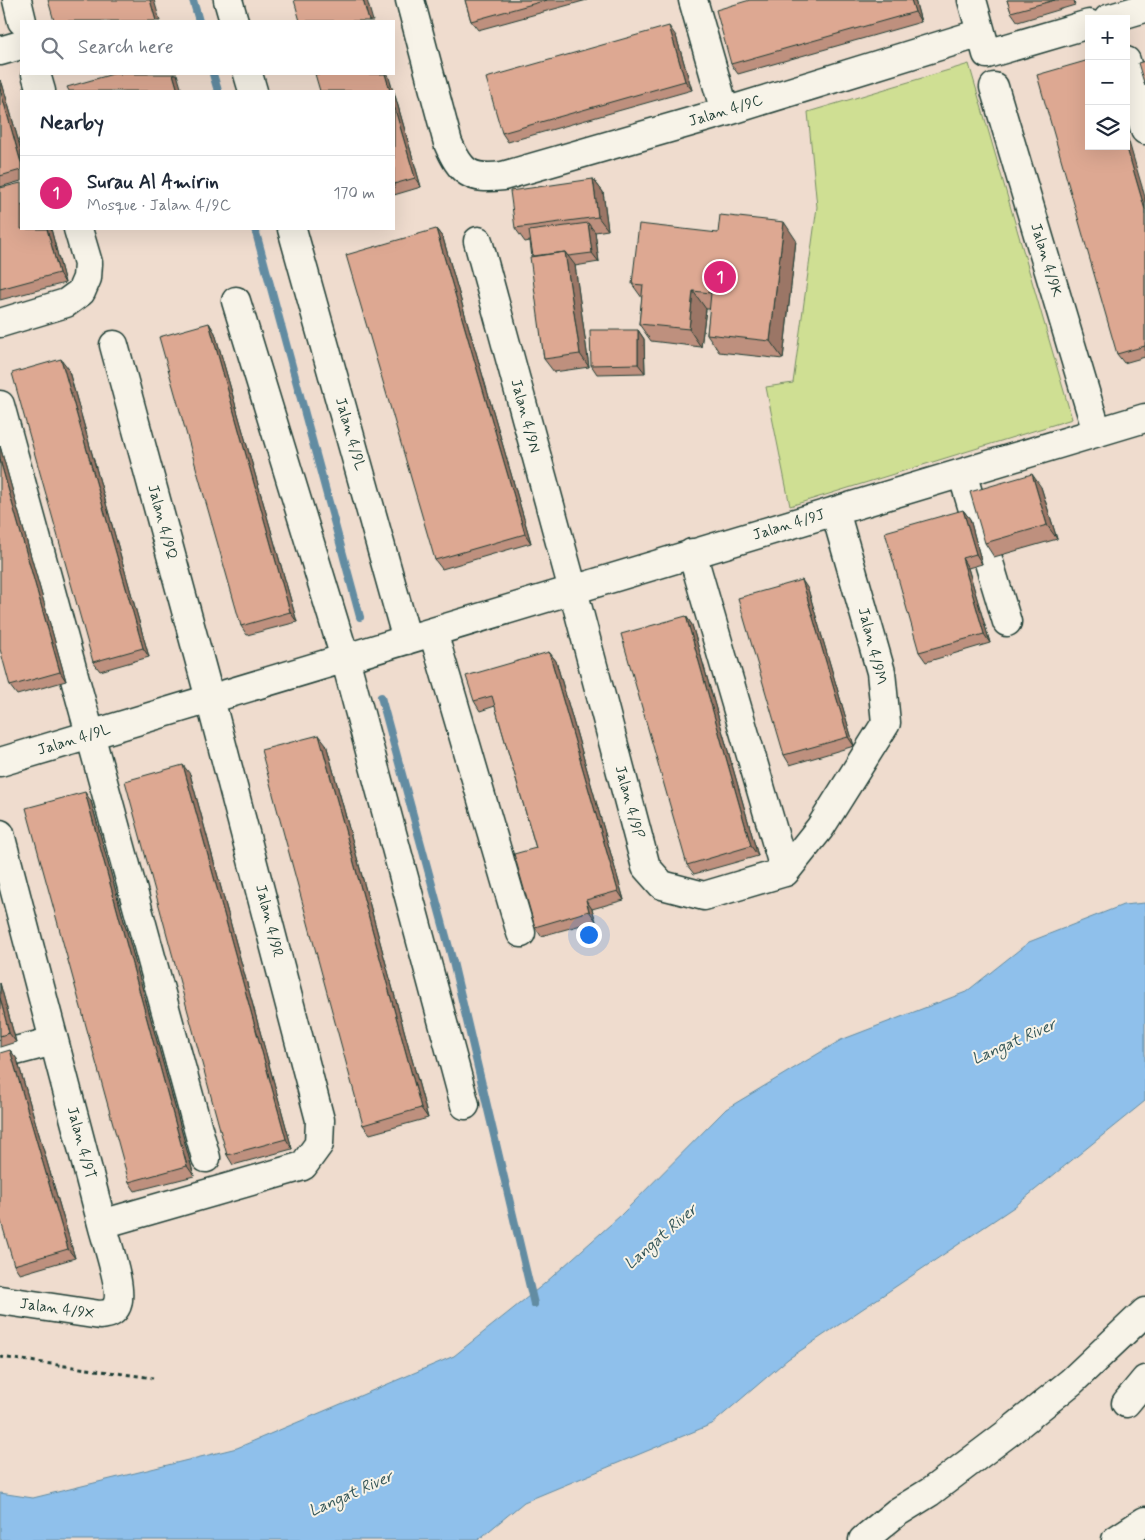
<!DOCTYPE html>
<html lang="en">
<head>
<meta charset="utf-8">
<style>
	:root { --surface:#fff; --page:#f2f2f3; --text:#1f2937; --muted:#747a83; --line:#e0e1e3; --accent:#db2777 }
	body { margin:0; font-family:Mynerve,sans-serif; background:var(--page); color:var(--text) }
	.controls { position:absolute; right:15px; top:15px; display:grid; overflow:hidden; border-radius:0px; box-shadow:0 5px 20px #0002 }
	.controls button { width:45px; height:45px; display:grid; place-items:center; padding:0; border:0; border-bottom:1px solid var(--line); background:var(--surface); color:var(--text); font:25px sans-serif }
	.you { position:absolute; left:588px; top:934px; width:18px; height:18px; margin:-12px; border:4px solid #fff; border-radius:50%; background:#1a73e8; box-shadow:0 0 0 8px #1a73e833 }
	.badge { display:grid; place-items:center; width:32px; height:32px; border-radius:50%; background:var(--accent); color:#fff; font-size:16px; font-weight:700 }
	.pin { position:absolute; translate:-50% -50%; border:2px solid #fff; box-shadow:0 1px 5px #0006 }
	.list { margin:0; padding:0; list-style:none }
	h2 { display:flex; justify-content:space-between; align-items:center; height:65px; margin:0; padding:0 20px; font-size:21px }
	h2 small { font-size:16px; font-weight:400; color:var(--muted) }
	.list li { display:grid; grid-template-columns:32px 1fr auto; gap:15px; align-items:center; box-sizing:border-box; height:75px; padding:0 20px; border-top:1px solid var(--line) }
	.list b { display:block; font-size:19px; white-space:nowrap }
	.list p { margin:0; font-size:16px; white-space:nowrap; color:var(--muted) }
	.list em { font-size:16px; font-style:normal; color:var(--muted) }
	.icon { flex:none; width:28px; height:28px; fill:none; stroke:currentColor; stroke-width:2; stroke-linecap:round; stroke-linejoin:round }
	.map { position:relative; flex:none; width:1145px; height:1540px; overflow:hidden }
	.search { position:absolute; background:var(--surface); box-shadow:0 5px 20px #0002; left:20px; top:20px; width:375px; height:55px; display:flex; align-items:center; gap:12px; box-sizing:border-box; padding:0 18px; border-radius:0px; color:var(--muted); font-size:19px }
	.panel { position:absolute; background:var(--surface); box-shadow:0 5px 20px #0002; left:20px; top:90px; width:375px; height:140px; border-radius:0px }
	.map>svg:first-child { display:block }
	.green { fill:#cfdf93; stroke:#778e64 }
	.water { fill:#8fc0eb; stroke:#628ca2 }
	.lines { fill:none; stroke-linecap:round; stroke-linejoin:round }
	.stream { stroke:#628ca2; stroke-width:8 }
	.minor-casing { stroke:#1f3d34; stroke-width:31 }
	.path { stroke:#1f3d34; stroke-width:3; stroke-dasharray:4 4; stroke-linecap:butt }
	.minor { stroke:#f7f3e8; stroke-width:28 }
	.wall { fill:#be907e; stroke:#1f3d34 }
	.shaded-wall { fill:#9b7666; stroke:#1f3d34 }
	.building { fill:#dda892; stroke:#1f3d34 }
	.labels { text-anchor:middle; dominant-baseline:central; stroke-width:4; stroke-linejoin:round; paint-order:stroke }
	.street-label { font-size:15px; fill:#1f3d34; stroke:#f7f3e8 }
	.water-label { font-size:16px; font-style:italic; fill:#355759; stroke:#f7f3e8 }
</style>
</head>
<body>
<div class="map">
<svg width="1145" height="1540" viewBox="0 0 1145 1540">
	<rect width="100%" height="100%" fill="#efdcce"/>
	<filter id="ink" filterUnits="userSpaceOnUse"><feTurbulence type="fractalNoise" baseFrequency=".02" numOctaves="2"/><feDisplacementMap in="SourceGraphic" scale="10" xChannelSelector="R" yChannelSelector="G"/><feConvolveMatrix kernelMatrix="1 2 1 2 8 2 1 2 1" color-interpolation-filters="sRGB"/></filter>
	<g filter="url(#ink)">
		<path class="green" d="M969,64L1072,419L790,506L766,387L793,383L817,207L808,112Z"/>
		<path class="water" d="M1145,903V1101L1014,1207L788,1359L712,1424L524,1502L478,1540H0V1493L33,1498L237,1448L454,1356L544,1284L620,1216L726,1109L841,1040L966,992L1029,942L1123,905Z"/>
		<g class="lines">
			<path class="stream" d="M193,0L199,21
				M213,74L218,91
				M255,229L360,617
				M381,697L453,962L534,1304"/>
			<defs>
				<path id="minor" d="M17,0L22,21
					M228,0L234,21
					M410,0L448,143C461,173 470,180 503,176L725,112L981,33
					M693,0L725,112
					M972,0L987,54L1089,24
					M1108,19L1145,8
					M0,51L21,45
					M1126,61L1145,130
					M36,74L41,91
					M248,74L253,91
					M994,87L1097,432
					M292,229L407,640
					M478,241L573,590L646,867L662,885L704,896L785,872
					M236,301L345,658L465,1105
					M0,323L66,303L81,292L87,278L88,263L78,229
					M0,405L206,1158
					M962,473L1007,622
					M692,553L785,872
					M433,632L521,933
					M0,762L1145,418
					M0,834L102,1224L303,1166L319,1144L320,1120L210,699L114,345
					M785,872L820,828L886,723L881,672L835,511
					M0,1055L54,1041
					M0,1300L100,1315C107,1314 112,1314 116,1307C125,1293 106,1241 102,1224
					M1126,1403L1145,1380
					M863,1540L896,1513L930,1492L1008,1433L1071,1382L1145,1312
					M1116,1540L1145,1521"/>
			</defs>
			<use href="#minor" class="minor-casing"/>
			<path class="path" d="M0,1357L153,1378"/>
			<use href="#minor" class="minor"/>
		</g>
		<path class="wall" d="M465,0H587L478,30L471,21Z
			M750,0H915L921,22L738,74L731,64Z
			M1007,0H1074L1075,5L1018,22L1011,12Z
			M676,36L692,90L508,142L502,133Z
			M0,80L2,83L21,150V181L0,187Z
			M394,92L421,187L394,195Z
			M593,179L603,192L608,230L595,232L599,262L575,266L589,367L554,372L544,359L530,241L525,242L515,228Z
			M0,188L51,229L65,283L0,300Z
			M1145,197V357L1124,363L1117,354Z
			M436,229L443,238L531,543L442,569L435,560Z
			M718,233L796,240L783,359L719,352L707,334L710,309H706L701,347L651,341L639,324L642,298L632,284Z
			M209,323L215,333L297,622L247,635L241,626Z
			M638,330L644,339L645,373L597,374L591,365Z
			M68,368L149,657L100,671L93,662Z
			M0,446L66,681L17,695L10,686Z
			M1041,487L1057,539L994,557L985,543Z
			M963,510L970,519L982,564L968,568L990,643L926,662L919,652Z
			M808,589L854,746L790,765L784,755Z
			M686,616L692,625L758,856L694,874L687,865Z
			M549,652L556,661L624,900L592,909L596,921L541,936L535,927L536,848L495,706L480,711L474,701Z
			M326,744L428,1118L370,1134L363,1125Z
			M190,774L292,1149L233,1165L227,1155Z
			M91,801L194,1176L135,1191L129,1182Z
			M0,983L16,1042L0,1047Z
			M10,1050L17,1059L75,1258L20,1274L14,1265Z"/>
		<path class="shaded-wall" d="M150,0H154L160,21H156Z
			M363,0H367L373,21H369Z
			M911,0H915L921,22L915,12Z
			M669,26L676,36L692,90L685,81Z
			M173,74H177L182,91H178Z
			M385,74H388L393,91H390Z
			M0,80L2,83L21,150V163L0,89Z
			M394,92L421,187L415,178L394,106Z
			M1126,132L1145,197V210L1126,145Z
			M593,179L603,192L608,230L598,217Z
			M784,222L796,240L783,359L770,341Z
			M588,223L595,232L599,262L592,253Z
			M47,229H51L65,283L59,273Z
			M436,229L443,238L531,543L525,534Z
			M565,252L575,265L589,367L580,354Z
			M693,291L706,309L701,347L689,329Z
			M209,323L215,333L297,622L290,612Z
			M638,330L644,339L645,373L638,364Z
			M61,359L68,368L149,657L143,648Z
			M0,446L66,681L60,672L0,460Z
			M1032,474L1041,487L1057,539L1047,525Z
			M963,510L970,519L982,564L976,554Z
			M962,558L968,568L990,643L984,634Z
			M802,580L808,589L854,746L848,737Z
			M686,616L692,625L758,856L751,846Z
			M549,652L556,661L624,900L618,891Z
			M319,735L326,744L428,1118L421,1108Z
			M183,765L190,774L292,1149L286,1139Z
			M85,792L91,801L194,1176L187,1166Z
			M586,900L592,909L596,921L589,911Z
			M0,983L16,1042L9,1033L0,998Z
			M10,1050L17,1059L75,1258L68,1249Z"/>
		<path class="building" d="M48,0H150L156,21H54Z
			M294,0H363L369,21H300Z
			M465,0H547L471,21Z
			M750,0H911L915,12L731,64L716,10Z
			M1007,0H1055L1011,12Z
			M669,26L685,81L502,133L486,78Z
			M1089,60V146H1126V145L1145,210V346L1117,354L1037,75Z
			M1145,61V86L1138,63Z
			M113,74H173L178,91H69L67,87Z
			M315,74H385L390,91H320Z
			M0,89L21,163V170L0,176Z
			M394,106L415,178L394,184Z
			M593,179L598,217L515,228L510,191Z
			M21,183V229H47L59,273L0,289V188Z
			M720,215L784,222L770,341L707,334L711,293L693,291L689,329L639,324L643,285L632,284L639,224L718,233Z
			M588,223L592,253L568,256L565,252L533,256L529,231Z
			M436,229L525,534L435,560L346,255Z
			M565,252L580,354L544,359L530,257Z
			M209,323L290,612L241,626L159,337Z
			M590,330H638V364L591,365Z
			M61,359L143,648L93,662L12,373Z
			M0,460L60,672L10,686L0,649Z
			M1032,474L1047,525L985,543L970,492Z
			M963,510L976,554L962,558L984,634L919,652L885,532Z
			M802,580L848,737L784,755L738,598Z
			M686,616L751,846L687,865L621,634Z
			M549,652L618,891L586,900L589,911L535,927L514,854L536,848L492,696L474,701L466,676Z
			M319,735L421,1108L363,1125L261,750Z
			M183,765L286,1139L227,1155L125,781Z
			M85,792L187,1166L129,1182L26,808Z
			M0,998L9,1033L0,1036Z
			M10,1050L68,1249L14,1265L0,1218V1053Z"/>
	</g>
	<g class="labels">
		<g class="street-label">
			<text transform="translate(726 111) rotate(-17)">Jalan 4/9C</text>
			<text transform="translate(1046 260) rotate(73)">Jalan 4/9K</text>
			<text transform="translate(525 416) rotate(75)">Jalan 4/9N</text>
			<text transform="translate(350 434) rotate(74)">Jalan 4/9L</text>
			<text transform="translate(162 522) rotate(75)">Jalan 4/9Q</text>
			<text transform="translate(789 525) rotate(-17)">Jalan 4/9J</text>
			<text transform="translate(872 646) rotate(76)">Jalan 4/9M</text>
			<text transform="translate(74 740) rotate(-17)">Jalan 4/9L</text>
			<text transform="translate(629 802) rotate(75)">Jalan 4/9P</text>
			<text transform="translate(269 921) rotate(76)">Jalan 4/9R</text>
			<text transform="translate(81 1143) rotate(75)">Jalan 4/9T</text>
			<text transform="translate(57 1309) rotate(8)">Jalan 4/9X</text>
		</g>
		<g class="water-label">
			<text transform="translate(1014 1042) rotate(-24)">Langat River</text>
			<text transform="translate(661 1237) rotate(-41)">Langat River</text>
			<text transform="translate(351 1494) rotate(-24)">Langat River</text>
		</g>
	</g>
</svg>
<div class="controls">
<button>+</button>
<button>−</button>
<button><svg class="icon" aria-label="layers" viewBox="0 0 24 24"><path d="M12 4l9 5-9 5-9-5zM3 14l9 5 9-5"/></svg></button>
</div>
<div class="you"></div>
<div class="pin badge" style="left:720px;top:277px">1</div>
<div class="search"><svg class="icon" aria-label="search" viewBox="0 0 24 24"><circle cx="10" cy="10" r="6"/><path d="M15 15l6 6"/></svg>Search here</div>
<section class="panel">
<h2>Nearby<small></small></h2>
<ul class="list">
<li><span class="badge">1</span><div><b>Surau Al Amirin</b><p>Mosque · Jalan 4/9C</p></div><em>170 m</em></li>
</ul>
</section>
</div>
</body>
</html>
